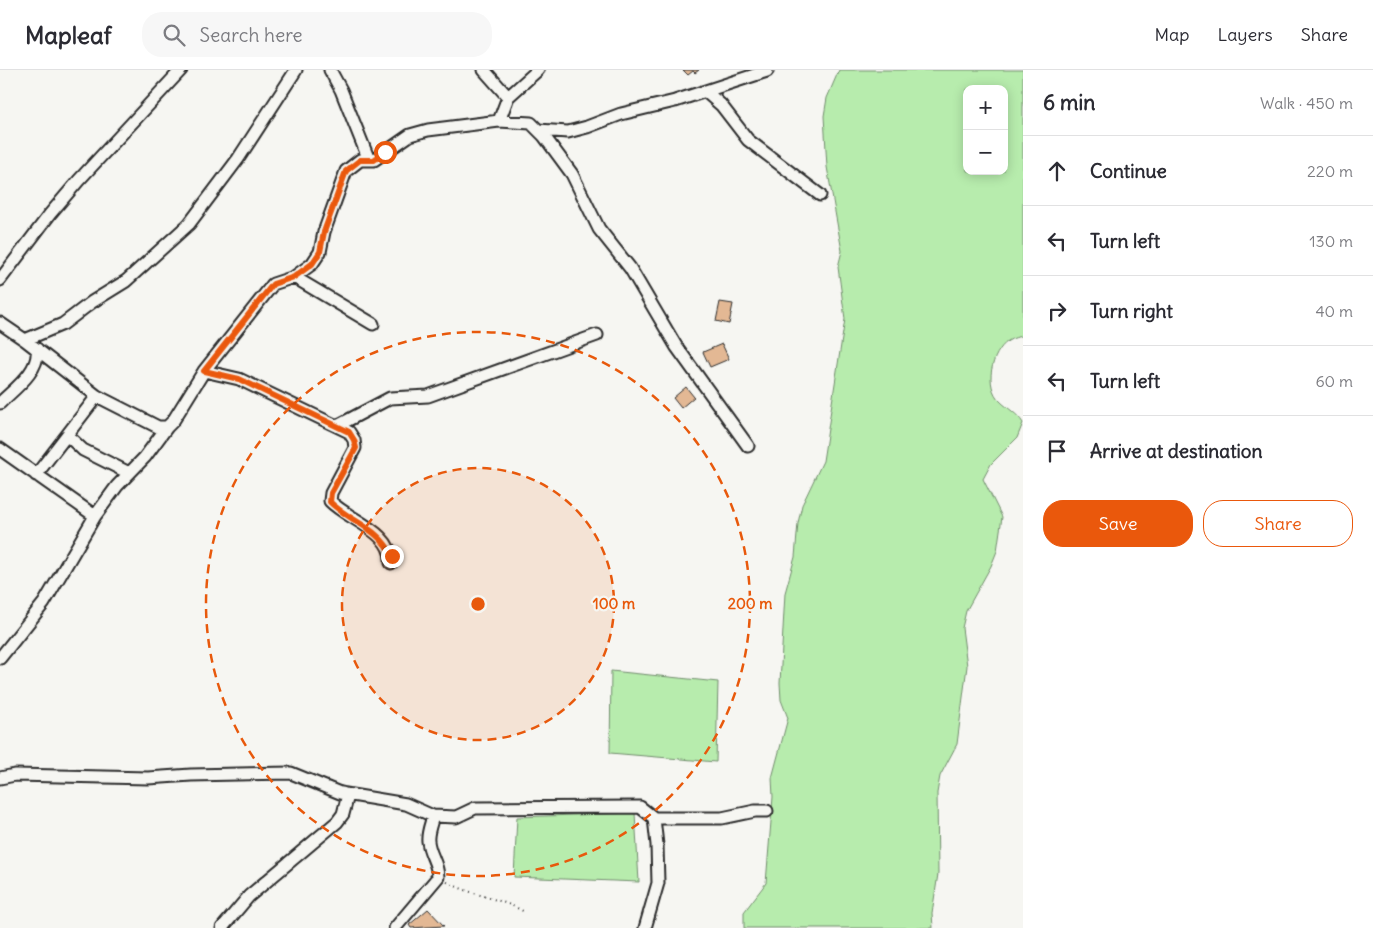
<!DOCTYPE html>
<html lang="en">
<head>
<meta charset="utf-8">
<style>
	:root { --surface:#fff; --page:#f7f7f7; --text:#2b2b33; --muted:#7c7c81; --line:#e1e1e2; --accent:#ea580c }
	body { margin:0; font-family:Delius,sans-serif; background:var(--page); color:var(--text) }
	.controls { position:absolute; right:15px; top:15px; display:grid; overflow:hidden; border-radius:10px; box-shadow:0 2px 12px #0003 }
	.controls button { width:45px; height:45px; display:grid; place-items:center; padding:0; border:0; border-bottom:1px solid var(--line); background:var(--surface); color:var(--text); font:25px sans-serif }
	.stop { position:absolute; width:15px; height:15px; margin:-11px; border:4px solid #ea580c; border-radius:50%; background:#fff }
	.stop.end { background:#ea580c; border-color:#fff; box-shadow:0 1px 5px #0008 }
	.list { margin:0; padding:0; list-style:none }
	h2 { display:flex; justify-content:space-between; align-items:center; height:65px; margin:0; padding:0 20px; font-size:21px }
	h2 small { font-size:16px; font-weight:400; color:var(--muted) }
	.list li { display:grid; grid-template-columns:32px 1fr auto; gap:15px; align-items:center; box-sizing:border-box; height:70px; padding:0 20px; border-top:1px solid var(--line) }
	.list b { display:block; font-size:19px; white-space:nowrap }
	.list em { font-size:16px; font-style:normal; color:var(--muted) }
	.actions { display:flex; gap:10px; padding:15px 20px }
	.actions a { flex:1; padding:11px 0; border:1px solid var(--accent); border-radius:20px; text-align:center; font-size:18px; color:var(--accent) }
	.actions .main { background:var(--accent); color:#fff }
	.icon { flex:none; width:28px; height:28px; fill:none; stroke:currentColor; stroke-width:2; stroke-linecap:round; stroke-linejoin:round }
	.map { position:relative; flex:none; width:1023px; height:858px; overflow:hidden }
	header { display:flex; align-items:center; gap:30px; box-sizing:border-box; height:70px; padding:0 25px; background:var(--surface); border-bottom:1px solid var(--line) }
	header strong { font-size:24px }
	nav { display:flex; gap:28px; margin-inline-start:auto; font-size:18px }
	.search { width:350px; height:45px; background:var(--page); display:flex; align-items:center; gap:12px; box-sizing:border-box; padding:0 18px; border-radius:20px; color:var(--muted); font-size:19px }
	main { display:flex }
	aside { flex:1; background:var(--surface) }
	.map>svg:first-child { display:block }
	.green { fill:#b7ecad; stroke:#718c6c; fill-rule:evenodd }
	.building { fill:#e3b894; stroke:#2b2b2b }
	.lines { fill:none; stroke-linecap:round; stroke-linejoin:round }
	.minor-casing { stroke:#2b2b2b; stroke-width:15 }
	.path { stroke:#2b2b2b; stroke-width:2; stroke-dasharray:1 4; stroke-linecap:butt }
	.minor { stroke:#f6f6f2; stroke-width:11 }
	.route { stroke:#ea580c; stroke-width:6 }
	.ring { fill:none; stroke:#e8590c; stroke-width:2.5; stroke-dasharray:9 6 }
	.centre { fill:#e8590c; stroke:#f6f6f2; stroke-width:2.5 }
	.ring-label { font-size:15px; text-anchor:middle; font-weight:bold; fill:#e8590c; stroke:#f6f6f2; stroke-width:4.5; stroke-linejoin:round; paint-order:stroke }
</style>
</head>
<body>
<header>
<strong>Mapleaf</strong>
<div class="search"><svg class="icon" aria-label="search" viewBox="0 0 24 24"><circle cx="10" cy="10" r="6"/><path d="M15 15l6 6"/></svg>Search here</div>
<nav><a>Map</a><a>Layers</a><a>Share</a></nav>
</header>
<main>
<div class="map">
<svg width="1023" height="858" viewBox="0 0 1023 858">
	<rect width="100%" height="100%" fill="#f6f6f2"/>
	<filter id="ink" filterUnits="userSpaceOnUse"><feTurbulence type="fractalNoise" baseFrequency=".02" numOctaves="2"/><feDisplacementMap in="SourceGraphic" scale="10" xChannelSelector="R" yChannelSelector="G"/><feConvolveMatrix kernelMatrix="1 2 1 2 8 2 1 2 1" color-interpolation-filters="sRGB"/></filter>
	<g filter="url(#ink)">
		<path class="green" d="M839,0H1023V265C1019,267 1012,268 1008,271C991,283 984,316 1000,331C1008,339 1017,343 1023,353L1017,368L991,394L983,409L1002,447L997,481L991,496L966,541L962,558L967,596L957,674L940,706L937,723L938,804L932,843L933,858H744V842L766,813L773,727L772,708L788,648L781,630L780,613L785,523L795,487L798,453L802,435L823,391L845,249L838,197L842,181L827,97L824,46L827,28ZM967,19H1004V101H967Z
			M611,601L718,612L716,692L610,683Z
			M635,743L639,812L514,807L517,747Z"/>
		<path class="building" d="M683,0H699L695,3L693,1L688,5Z
			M720,232L733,234L729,254L716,251Z
			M722,274L729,289L710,297L703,282Z
			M686,317L694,327L681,338L673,328Z
			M428,839L444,856L411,858L409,855Z"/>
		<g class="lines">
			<defs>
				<path id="minor" d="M330,0L341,20L369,90
					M484,0L508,27
					M705,21L721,35L748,70L820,125
					M499,51L508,27L538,0
					M538,60L568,62L587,57L621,44L675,31L767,1
					M294,207L312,194L320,182L324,162L346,101L360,90H374L410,65L428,60L499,51L531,53L544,66L572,104L599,159L630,198L676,276L748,376
					M0,210L50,144L79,110L181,0
					M0,253L25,270L97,326L158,357H167L173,351L204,301L273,214L294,207L373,254
					M25,270L63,254L92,232L126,211L189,154L238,89L296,0
					M204,301L239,309L349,362L354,370L355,378L331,423L330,431C348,450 394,462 391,493
					M0,333C14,319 40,301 37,279
					M337,356L390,328L428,326L597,265
					M68,366L83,380L129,403
					M0,379L95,446
					M36,405L97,326
					M0,588L44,533L95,446L117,416L145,387L167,357
					M0,708L15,705L148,708L191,705L291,703L340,723L406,734L433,746L456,747L475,738L640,737L654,748L657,775L658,813L645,858
					M654,748H722L755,741H767
					M222,858L249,826L337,752L343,744L348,725L342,723
					M395,858L438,807C438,793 429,784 428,771C427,763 431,754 433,746"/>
			</defs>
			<use href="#minor" class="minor-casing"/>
			<path class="path" d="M447,812C471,825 499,828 523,841"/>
			<use href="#minor" class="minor"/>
		</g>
	</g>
	<g class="lines" filter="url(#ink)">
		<path class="route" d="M385,82L374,90H360L346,101L324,162L320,182L312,194L294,207L273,214L204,301L239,309L349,362L354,370L356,378L331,423L330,432C350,452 380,458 392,486"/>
	</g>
	<circle cx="478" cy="534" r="136" fill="#e8590c" fill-opacity=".12"/>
	<g class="ring">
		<circle cx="478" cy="534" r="136"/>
		<circle cx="478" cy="534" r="272"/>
	</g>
	<circle cx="478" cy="534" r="8" class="centre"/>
	<g class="ring-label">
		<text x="614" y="539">100 m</text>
		<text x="750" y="539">200 m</text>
	</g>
</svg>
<div class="controls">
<button>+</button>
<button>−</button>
</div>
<div class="stop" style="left:385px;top:82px"></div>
<div class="stop end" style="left:392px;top:486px"></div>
</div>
<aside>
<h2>6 min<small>Walk · 450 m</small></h2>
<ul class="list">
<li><svg class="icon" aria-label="ahead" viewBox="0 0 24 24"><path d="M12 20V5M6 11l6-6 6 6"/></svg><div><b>Continue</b></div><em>220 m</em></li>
<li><svg class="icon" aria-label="left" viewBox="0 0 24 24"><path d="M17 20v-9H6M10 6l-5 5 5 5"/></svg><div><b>Turn left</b></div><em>130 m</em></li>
<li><svg class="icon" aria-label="right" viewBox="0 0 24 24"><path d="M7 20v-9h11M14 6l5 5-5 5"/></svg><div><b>Turn right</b></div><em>40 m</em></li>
<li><svg class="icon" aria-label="left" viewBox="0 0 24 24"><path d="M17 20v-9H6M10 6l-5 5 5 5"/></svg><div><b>Turn left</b></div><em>60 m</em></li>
<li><svg class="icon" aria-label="arrive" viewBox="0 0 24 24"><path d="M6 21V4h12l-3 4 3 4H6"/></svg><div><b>Arrive at destination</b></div></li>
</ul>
<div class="actions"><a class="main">Save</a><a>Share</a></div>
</aside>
</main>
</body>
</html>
